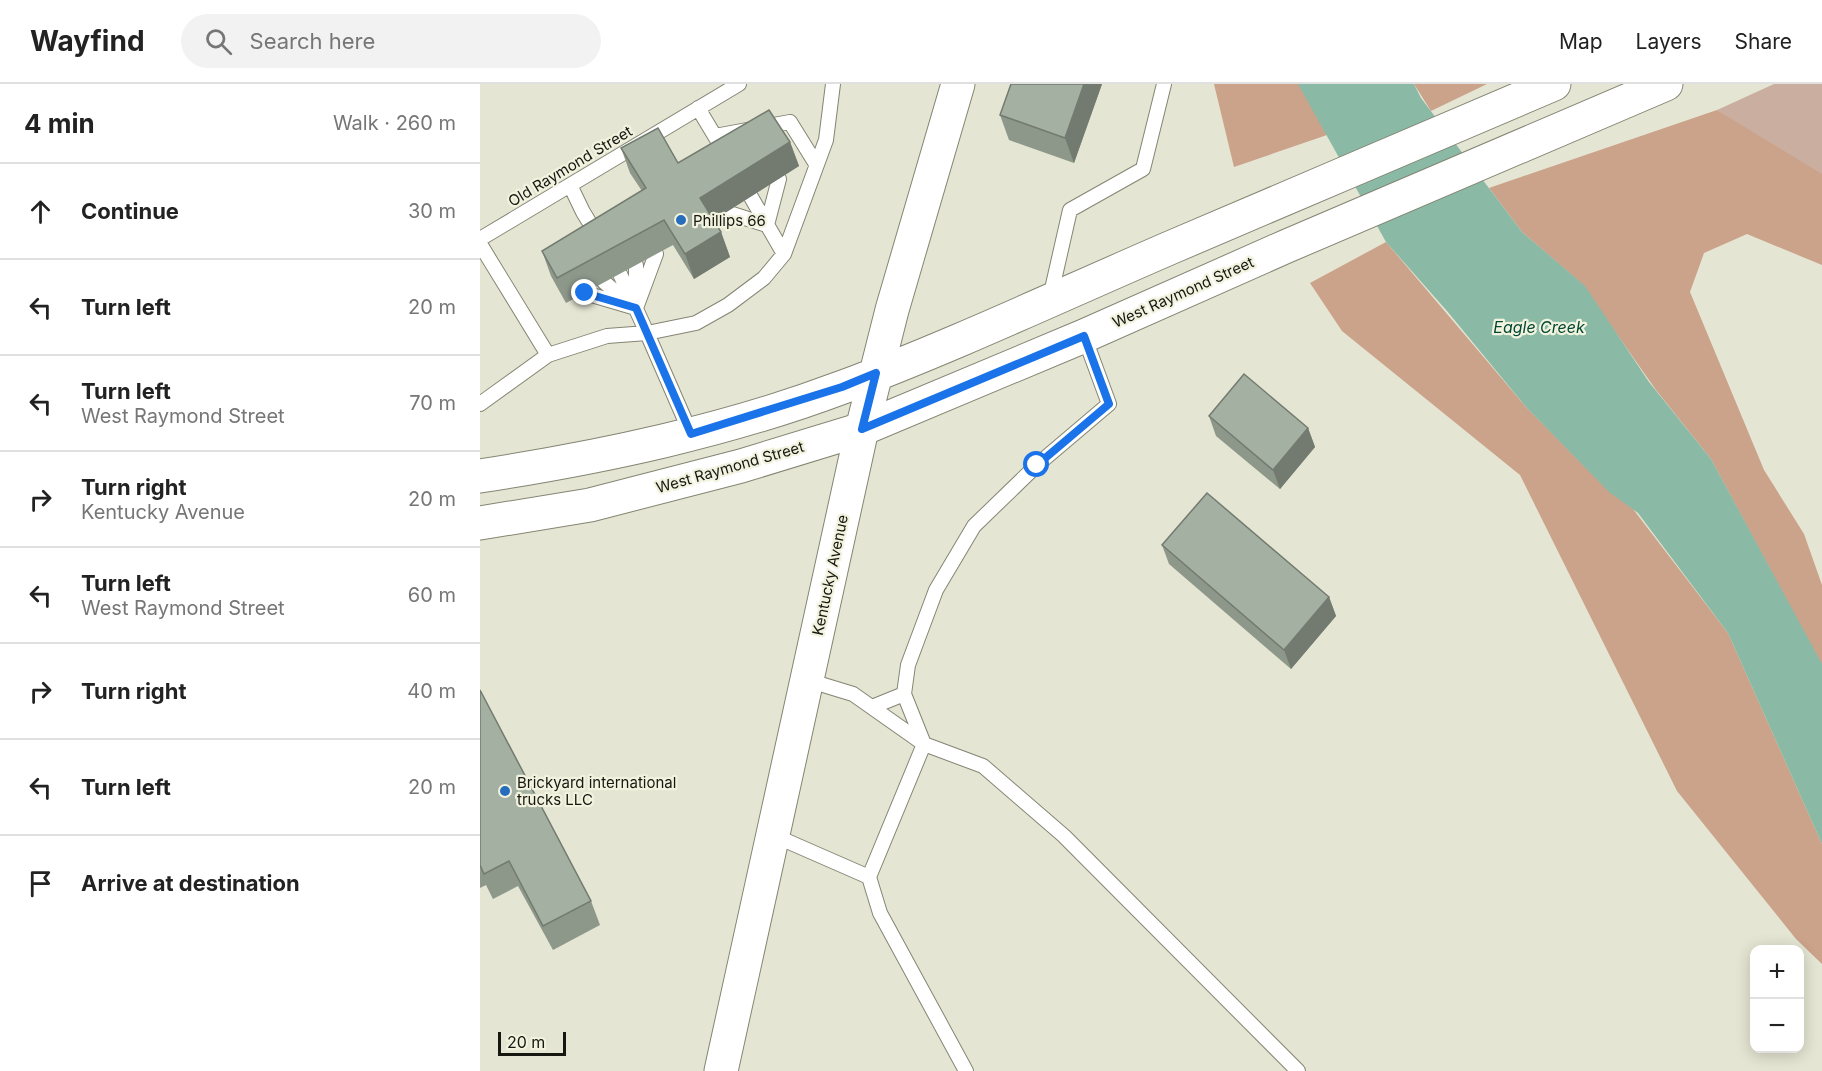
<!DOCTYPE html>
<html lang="en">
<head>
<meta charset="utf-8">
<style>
	:root { --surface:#fff; --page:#f2f2f2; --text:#222; --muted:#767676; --line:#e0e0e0 }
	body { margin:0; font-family:Inter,sans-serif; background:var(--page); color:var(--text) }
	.controls { position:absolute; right:18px; bottom:18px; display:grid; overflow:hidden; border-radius:12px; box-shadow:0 3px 15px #0003 }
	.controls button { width:54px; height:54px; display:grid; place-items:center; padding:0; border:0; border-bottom:2px solid var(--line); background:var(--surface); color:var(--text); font:30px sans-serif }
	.scale { position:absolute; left:18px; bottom:15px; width:68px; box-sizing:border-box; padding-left:6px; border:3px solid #171711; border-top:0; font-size:16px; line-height:21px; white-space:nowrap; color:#171711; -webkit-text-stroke:4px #f2f3df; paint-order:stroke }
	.stop { position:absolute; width:18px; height:18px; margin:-14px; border:4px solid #1a73e8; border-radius:50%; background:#fff }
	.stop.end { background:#1a73e8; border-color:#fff; box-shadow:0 2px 6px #0008 }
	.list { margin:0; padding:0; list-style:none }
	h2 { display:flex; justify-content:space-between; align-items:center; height:78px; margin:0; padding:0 24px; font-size:26px }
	h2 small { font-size:20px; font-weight:400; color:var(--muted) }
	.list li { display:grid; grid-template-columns:39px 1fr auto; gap:18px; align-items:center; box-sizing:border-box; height:96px; padding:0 24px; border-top:2px solid var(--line) }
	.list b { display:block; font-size:22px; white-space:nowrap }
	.list p { margin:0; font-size:20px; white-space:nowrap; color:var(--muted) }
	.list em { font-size:20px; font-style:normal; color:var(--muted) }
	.icon { flex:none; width:33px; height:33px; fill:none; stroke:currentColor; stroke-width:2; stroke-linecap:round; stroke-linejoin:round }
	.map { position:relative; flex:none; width:1342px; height:987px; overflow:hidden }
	header { display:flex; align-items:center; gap:36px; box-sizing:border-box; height:84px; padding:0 30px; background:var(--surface); border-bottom:2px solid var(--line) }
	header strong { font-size:28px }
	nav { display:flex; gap:33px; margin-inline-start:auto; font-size:21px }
	.search { width:420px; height:54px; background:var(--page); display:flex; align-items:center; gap:15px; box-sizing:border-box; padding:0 21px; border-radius:33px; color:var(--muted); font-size:22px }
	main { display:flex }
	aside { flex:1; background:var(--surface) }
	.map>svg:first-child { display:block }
	.green { fill:#caafa1 }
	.forest { fill:#cba28a }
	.water { fill:#8abaa6 }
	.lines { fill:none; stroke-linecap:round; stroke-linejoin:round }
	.lane-casing { stroke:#848573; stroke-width:16 }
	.primary-casing { stroke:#848573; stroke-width:35 }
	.lane { stroke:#fff; stroke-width:14 }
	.primary { stroke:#fff; stroke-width:33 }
	.wall { fill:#8d978a }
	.shaded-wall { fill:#737b71 }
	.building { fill:#a4b0a1; stroke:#737b71; stroke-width:1.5 }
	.route { stroke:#1a73e8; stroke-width:8 }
	.poi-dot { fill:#266dbd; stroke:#f2f3df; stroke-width:2 }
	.labels { text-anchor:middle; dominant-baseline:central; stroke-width:4.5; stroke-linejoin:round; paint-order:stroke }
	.street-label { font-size:15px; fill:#171711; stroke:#f2f3df }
	.poi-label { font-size:15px; fill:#171711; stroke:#f2f3df; text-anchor:start }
	.water-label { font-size:16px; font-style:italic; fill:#024734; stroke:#f2f3df }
</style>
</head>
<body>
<header>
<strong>Wayfind</strong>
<div class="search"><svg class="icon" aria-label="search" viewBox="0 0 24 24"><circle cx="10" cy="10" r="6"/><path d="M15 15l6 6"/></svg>Search here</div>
<nav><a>Map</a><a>Layers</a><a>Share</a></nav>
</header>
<main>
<aside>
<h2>4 min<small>Walk · 260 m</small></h2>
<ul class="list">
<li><svg class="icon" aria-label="ahead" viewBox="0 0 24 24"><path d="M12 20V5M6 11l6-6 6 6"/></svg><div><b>Continue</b></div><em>30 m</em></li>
<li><svg class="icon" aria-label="left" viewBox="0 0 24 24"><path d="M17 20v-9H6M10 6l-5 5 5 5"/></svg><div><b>Turn left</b></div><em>20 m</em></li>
<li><svg class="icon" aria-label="left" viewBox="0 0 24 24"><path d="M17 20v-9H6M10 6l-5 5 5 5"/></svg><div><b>Turn left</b><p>West Raymond Street</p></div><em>70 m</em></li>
<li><svg class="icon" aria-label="right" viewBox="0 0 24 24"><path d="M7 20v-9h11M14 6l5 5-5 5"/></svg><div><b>Turn right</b><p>Kentucky Avenue</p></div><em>20 m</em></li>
<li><svg class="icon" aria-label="left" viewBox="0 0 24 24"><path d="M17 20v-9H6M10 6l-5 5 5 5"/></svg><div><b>Turn left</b><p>West Raymond Street</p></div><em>60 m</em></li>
<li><svg class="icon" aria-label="right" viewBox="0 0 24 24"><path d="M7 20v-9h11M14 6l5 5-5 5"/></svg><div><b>Turn right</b></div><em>40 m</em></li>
<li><svg class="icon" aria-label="left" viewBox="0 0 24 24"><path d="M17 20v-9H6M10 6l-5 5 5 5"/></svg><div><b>Turn left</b></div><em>20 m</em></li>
<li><svg class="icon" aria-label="arrive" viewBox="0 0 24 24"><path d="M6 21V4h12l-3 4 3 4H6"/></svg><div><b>Arrive at destination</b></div></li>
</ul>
</aside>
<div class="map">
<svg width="1342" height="987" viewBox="0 0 1342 987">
	<rect width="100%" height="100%" fill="#e4e5d2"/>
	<path class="green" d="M1294,0H1342V95L1237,26Z"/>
	<path class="forest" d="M734,0H821L847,51L754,83Z
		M934,0H1007L951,27Z
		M1237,26L1342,90V181L1267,150L1224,169L1210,208L1284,386L1324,450L1342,501V582L1231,375L1176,306L1101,199L1042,148L1009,104Z
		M906,158L1046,323L1129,407L1153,425L1248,549L1342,760V880L1316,855L1197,707L1040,391L862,247L830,199Z"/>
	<path class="water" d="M818,0H934L941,14L1042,148L1105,202L1169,298L1231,375L1342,580V760L1248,549L1158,429L1129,408L1046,323L967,227L906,158Z"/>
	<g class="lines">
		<defs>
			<path id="lane" d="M218,24L239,59
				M235,52L310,38L336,80
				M90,101L103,128L119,154
				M271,113L304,170
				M246,128L287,141L299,95
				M0,155L259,0
				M0,160L68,271L127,252L167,249L211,350
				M140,190L167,249L216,239L248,221L284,194L304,170L346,56L353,0
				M124,198L149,219
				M105,209L156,224
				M156,213V181
				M570,214L590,126L663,85L684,0
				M156,224L176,170
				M0,320L68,271
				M327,596L373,610L444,660L389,793L400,829L486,987
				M424,610L444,660L503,682L584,752L818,987
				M392,623L424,610L428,581L456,506L494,442L557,381L629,320L604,252
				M293,751L389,793"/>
			<path id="primary" d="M0,392C123,373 246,347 363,303C475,261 583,210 692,163C819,108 947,55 1074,0
				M0,439L110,421L261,382L382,345L604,252L807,162L1186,0
				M241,987L382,345L412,226L478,0"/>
		</defs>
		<use href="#lane" class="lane-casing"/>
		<use href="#primary" class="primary-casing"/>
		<use href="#lane" class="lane"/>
		<use href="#primary" class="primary"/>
	</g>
	<path class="wall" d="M622,0L594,79L529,56L520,31Z
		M310,58L319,82L234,136L241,148L250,173L214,195L193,161L86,219L71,192L62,167L162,107L150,89L141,64L198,79Z
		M729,332L828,344L835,363L800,405L736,352Z
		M682,461L849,513L856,532L811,585L689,480Z
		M0,606L111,817L120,841L73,866L38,802L13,815L6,801L0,804Z"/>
	<path class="shaded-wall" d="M604,0H622L594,79L585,54Z
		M310,58L319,82L229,139L220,114Z
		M241,148L250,173L214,195L205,170Z
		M828,344L835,363L800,405L793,386Z
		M849,513L856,532L811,585L804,566Z"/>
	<path class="building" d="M531,0H604L585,54L520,31Z
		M289,26L310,58L220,114L241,148L205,170L184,136L77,194L62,167L166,104L141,64L178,44L198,79Z
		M764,290L828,344L793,386L729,332Z
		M727,409L849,513L804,566L682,461Z
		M0,606L111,817L63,842L29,777L4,790L0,781Z"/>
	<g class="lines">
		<path class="route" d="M105,209L156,224L211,350L362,303L396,289L382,345L604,252L629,320L557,381"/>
	</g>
	<g class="poi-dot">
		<circle cx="201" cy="136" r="6"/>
		<circle cx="25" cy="707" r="6"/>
	</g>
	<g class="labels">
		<g class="street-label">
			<text transform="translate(90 82) rotate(-31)">Old Raymond Street</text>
			<text transform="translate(703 208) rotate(-24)">West Raymond Street</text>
			<text transform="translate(250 383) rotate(-16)">West Raymond Street</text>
			<text transform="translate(350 491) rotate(-78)">Kentucky Avenue</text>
		</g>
		<g class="poi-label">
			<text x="213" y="136">Phillips 66</text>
			<text x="37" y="698">Brickyard international<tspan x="37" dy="17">trucks LLC</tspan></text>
		</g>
		<g class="water-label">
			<text x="1059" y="243">Eagle Creek</text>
		</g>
	</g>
</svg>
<div class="controls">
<button>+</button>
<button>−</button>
</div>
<div class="scale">20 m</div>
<div class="stop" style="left:557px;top:381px"></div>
<div class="stop end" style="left:105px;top:209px"></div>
</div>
</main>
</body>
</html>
